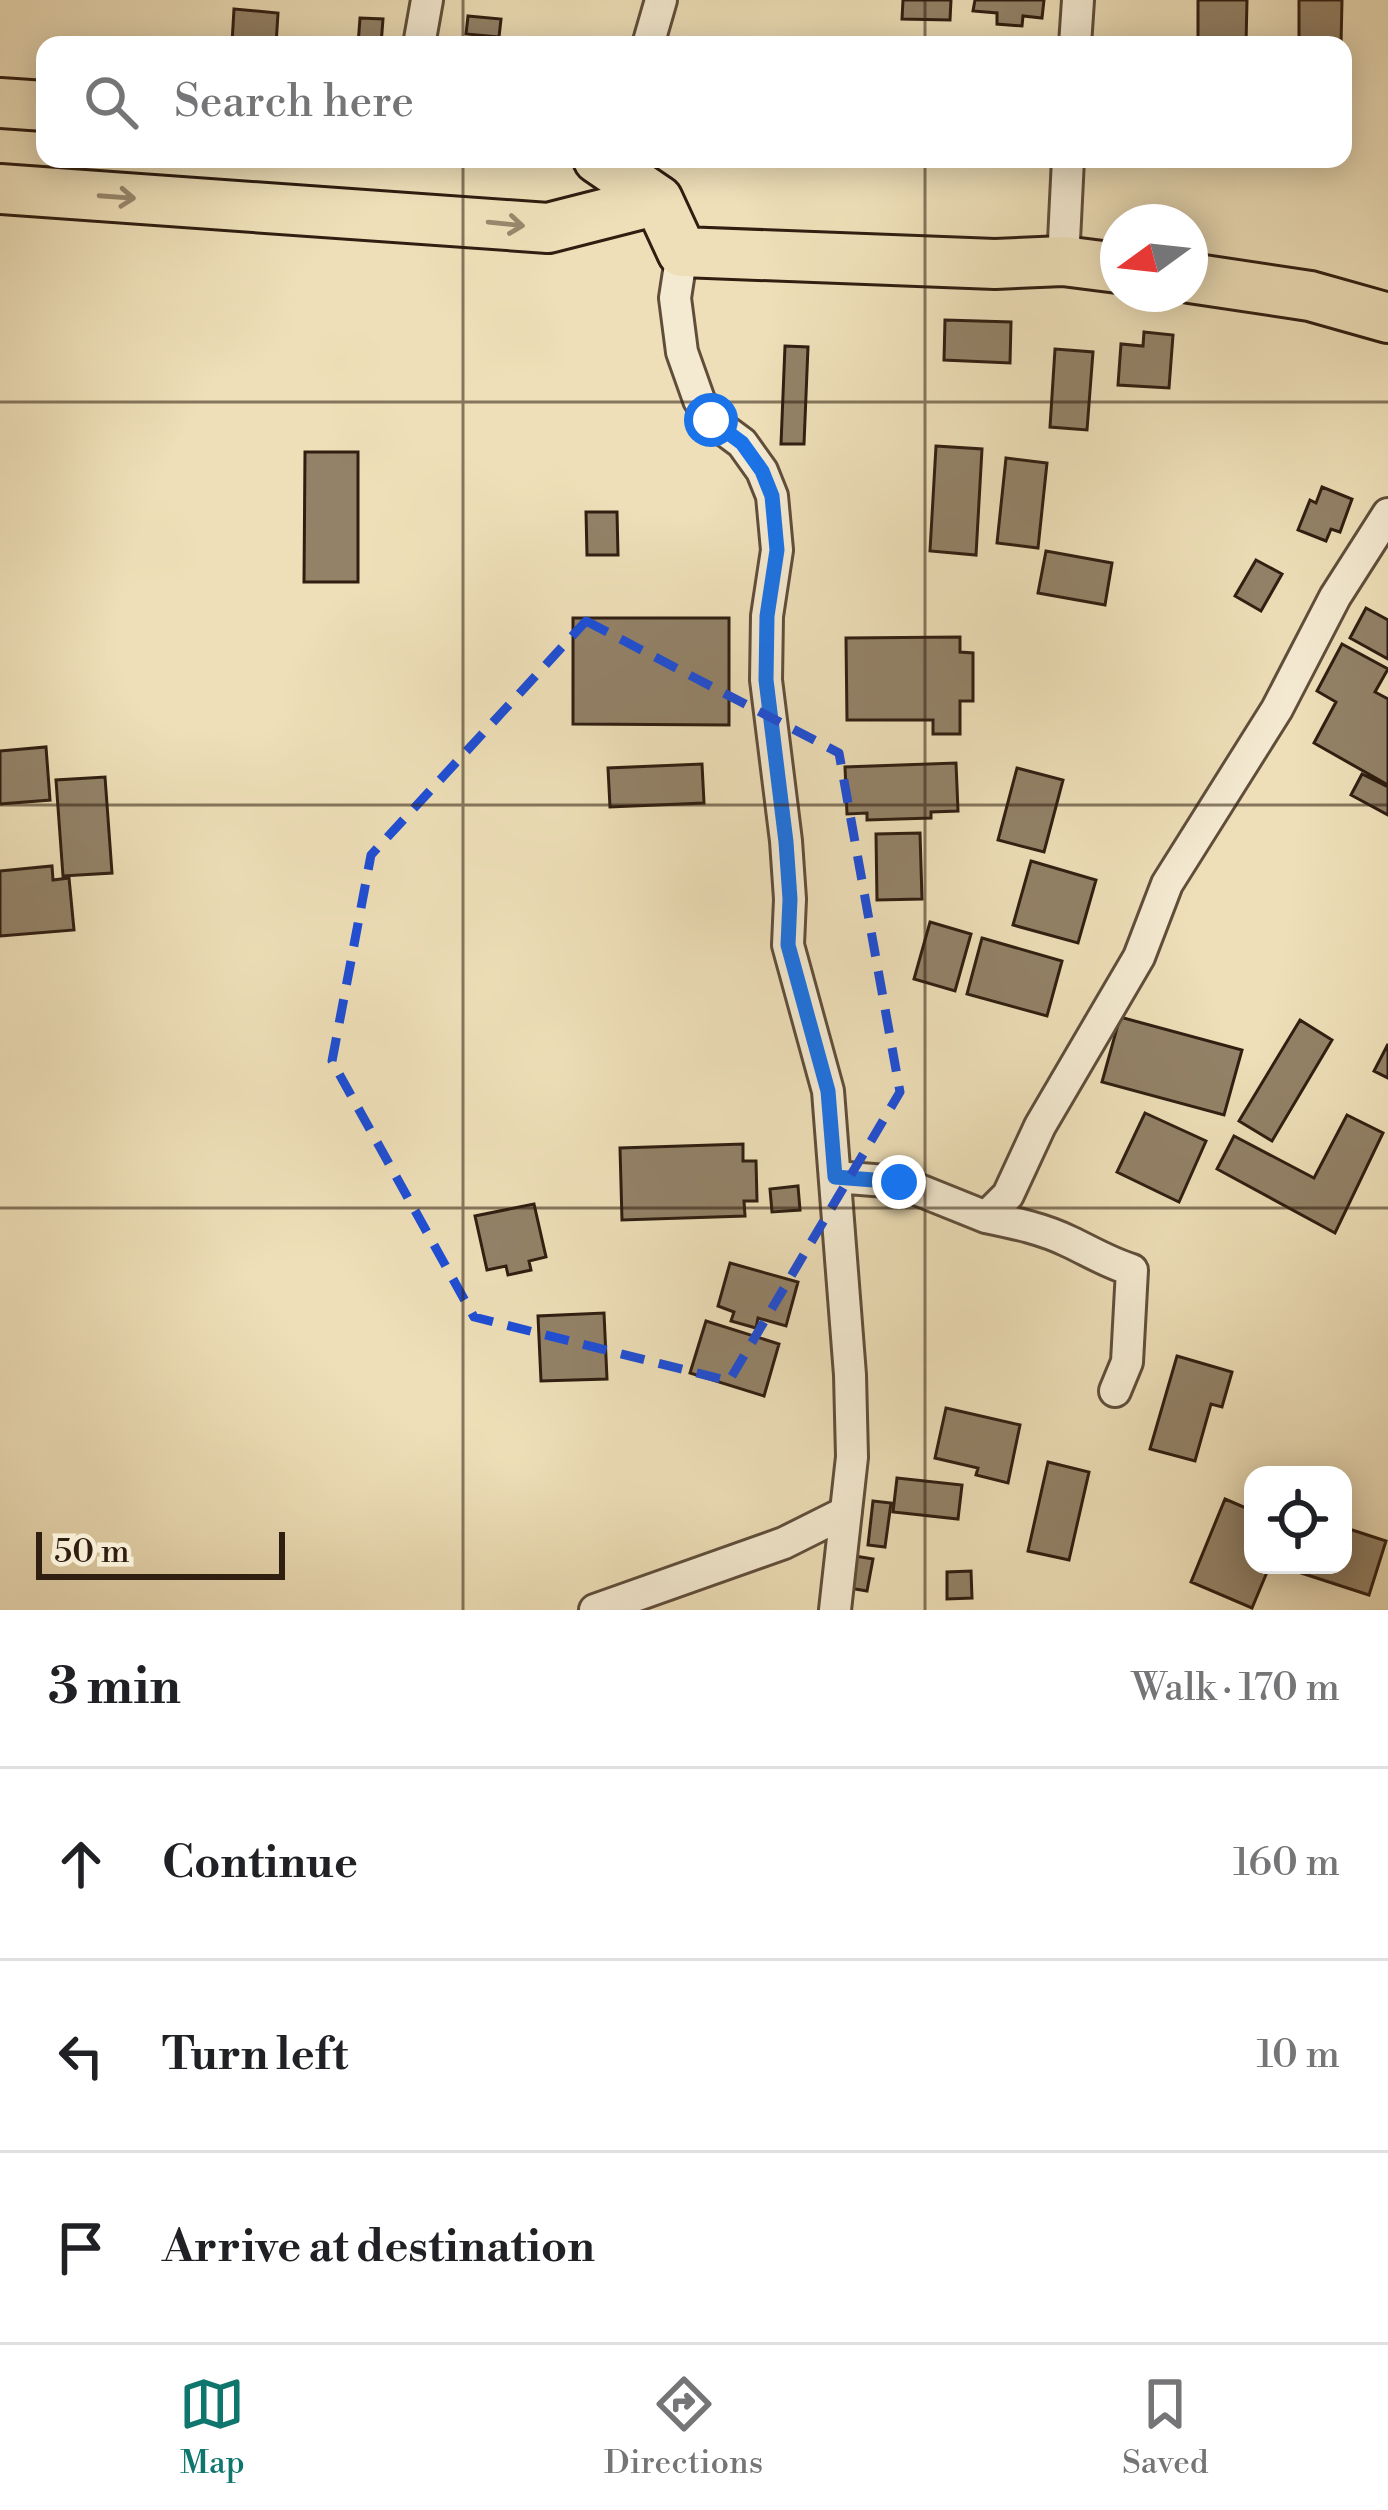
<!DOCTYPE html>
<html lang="en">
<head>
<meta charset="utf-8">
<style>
	:root { --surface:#fff; --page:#f2f2f2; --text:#202124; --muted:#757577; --line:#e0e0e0; --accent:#0f766e }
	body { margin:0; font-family:"Libre Bodoni",serif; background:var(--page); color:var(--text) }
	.controls { position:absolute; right:36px; bottom:36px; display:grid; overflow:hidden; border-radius:24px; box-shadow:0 6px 30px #0003 }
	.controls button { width:108px; height:108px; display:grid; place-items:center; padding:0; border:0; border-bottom:3px solid var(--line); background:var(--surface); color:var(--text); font:60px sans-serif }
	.compass { position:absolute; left:1100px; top:204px; width:108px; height:108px; border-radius:50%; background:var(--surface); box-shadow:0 6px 30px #0003; rotate:255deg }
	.scale { position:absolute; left:36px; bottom:30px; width:249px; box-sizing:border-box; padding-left:12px; border:6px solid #301e11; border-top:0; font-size:33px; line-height:42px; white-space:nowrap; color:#301e11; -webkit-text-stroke:9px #f4ead1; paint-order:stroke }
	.stop { position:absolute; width:36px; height:36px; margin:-27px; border:9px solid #1a73e8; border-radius:50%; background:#fff }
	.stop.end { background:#1a73e8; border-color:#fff; box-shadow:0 3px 12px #0008 }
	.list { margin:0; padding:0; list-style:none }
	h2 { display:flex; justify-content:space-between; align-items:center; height:156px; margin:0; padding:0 48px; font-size:51px }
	h2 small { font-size:39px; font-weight:400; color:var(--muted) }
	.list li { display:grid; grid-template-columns:78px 1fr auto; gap:36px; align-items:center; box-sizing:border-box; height:192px; padding:0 48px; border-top:3px solid var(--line) }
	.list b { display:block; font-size:45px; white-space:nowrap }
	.list em { font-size:39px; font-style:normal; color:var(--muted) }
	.icon { flex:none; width:66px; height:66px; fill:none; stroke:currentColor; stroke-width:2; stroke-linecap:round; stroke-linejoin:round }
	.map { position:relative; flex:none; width:1388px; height:1610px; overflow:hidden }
	.search { position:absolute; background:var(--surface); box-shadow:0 6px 30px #0003; left:36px; right:36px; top:36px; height:132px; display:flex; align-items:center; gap:30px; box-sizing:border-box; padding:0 42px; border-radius:24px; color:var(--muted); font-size:45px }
	.sheet { height:732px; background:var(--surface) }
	nav { display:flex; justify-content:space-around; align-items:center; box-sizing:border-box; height:168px; border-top:3px solid var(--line); background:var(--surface); font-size:33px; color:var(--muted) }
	nav a { display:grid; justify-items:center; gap:6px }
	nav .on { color:var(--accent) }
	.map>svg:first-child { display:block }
	.building { fill:#938268; stroke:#301e11; stroke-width:3 }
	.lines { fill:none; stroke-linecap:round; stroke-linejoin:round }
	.street-casing { stroke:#604e3b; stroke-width:36 }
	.primary-casing { stroke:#301e11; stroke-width:54 }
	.street { stroke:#f4ead1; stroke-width:30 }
	.primary { stroke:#eedfb8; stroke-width:48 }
	.oneway { stroke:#98886d }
	.route { stroke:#1a73e8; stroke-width:15 }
	.marked { fill:none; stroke:#1d4ed8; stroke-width:9; stroke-dasharray:24 15; stroke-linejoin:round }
	.grid { fill:none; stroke:#301e11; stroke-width:3; stroke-opacity:0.55 }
</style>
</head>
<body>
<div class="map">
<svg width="1388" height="1610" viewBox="0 0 1388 1610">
	<rect width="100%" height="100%" fill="#eedfb8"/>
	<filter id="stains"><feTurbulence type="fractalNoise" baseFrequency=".00167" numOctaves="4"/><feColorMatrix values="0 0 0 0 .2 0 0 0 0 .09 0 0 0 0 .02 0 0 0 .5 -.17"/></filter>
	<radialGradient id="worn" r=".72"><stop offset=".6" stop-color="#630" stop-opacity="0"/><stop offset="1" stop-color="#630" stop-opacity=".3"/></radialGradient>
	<path class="building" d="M903,0H951L950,20L902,19Z
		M975,0H1044L1042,18L1023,16L1022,26L997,24V13L973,11Z
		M1198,0H1247L1246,45H1198Z
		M1299,0H1342L1341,45H1299Z
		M234,9L278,13L276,45L232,43Z
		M468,16L501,19L499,37L466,34Z
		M360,18L383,19L381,45H358Z
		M945,320L1011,322L1010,363L944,360Z
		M1144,332L1173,335L1169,388L1118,385L1121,344L1143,346Z
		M785,346L808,347L804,444H781Z
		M1055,349L1093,352L1087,430L1050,427Z
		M936,446L982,449L976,555L930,551Z
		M305,452H358V582H304Z
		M1006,458L1047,463L1038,548L997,543Z
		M1322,487L1352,499L1340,532L1331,529L1326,541L1298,530L1310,500L1316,503Z
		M586,512H617L618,555H587Z
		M1046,551L1112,563L1105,605L1038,593Z
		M1256,560L1282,574L1261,611L1235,596Z
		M1366,608L1388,620V659L1350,638Z
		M573,618H729V725L573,724Z
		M960,637V652L973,653V701H960V734H933V720H847L846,638Z
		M1342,644L1388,669L1375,692L1388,699V785L1314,743L1336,702L1317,691Z
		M46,747L50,800L0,804V751Z
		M956,763L958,811L931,812V818L867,820V813L847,814L845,767Z
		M702,764L704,803L610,807L608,768Z
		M1017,768L1063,780L1044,852L998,840Z
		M1362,774L1388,787V815L1351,795Z
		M105,777L112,873L63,876L56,780Z
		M920,833L922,899L877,900L876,834Z
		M1031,861L1096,880L1078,943L1013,925Z
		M52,866L53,880L69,878L74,930L0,936V871Z
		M930,922L971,934L955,991L914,979Z
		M982,938L1062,961L1047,1016L967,994Z
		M1120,1017L1242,1050L1224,1115L1102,1082Z
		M1300,1020L1332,1040L1272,1141L1239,1121Z
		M1388,1044V1078L1374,1071Z
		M1145,1113L1206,1141L1179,1202L1117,1172Z
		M1347,1115L1383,1133L1335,1233L1217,1169L1234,1136L1314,1178Z
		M743,1144V1161H756L757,1201H744L745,1216L622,1220L620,1148Z
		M798,1186L800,1210L772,1212L770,1189Z
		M534,1204L546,1257L529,1261L531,1270L508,1275L506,1266L487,1270L475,1216Z
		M730,1263L798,1282L786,1326L758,1318L756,1328L731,1321L734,1312L718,1306Z
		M604,1313L607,1379L541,1381L538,1316Z
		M706,1321L779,1344L764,1396L690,1373Z
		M1177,1356L1232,1372L1222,1407L1211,1404L1195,1461L1150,1449Z
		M946,1408L1020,1425L1008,1483L976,1475L978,1468L935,1458Z
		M1048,1462L1089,1472L1069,1560L1028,1551Z
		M897,1478L962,1485L958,1519L893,1512Z
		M1225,1499L1253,1511V1565H1270L1252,1608L1191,1582Z
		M873,1501L891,1503L885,1547L868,1545Z
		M1343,1527L1386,1541L1369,1595L1295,1571L1297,1565H1343Z
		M855,1556L873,1559L867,1591L849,1588Z
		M971,1571L972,1598L947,1599V1572Z"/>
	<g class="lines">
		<defs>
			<path id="street" d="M419,45L427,0
				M648,45L661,0
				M1075,45L1078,0
				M682,252L675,298L682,352L699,400L711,420L742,443L762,471L772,496L777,550L767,616L766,680L786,841L790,899L788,945L828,1091L850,1375L852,1457L835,1610
				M1063,261L1068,159
				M835,1177L899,1182L986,1217L1008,1195L1040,1126L1139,957L1167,884L1277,709L1335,597L1388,514
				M986,1217C1015,1223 1044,1229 1070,1242C1091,1252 1109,1263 1132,1270L1127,1362L1115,1391
				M595,1610L784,1543L846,1512"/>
			<path id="primary" d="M0,103L45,106
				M598,159L658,200L682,252L995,264L1063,261L1118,268
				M0,189L548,228L658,200
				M1190,278L1310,296L1388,318"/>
		</defs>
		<use href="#street" class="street-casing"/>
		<use href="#primary" class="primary-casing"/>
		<use href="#street" class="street"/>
		<use href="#primary" class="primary"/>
	</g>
	<defs><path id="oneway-shaft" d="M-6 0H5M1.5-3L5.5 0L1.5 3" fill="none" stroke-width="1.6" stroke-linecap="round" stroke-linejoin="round" transform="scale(3)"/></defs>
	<g class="oneway">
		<use href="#oneway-shaft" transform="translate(117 197) rotate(4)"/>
		<use href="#oneway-shaft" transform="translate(506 224) rotate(6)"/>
	</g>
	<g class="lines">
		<path class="route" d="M711,420L742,443L762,471L772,496L777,550L767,616L766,680L786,842L790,899L788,945L828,1091L835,1177L899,1182"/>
	</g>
	<path class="marked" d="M586,621L839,753L900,1092L729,1381L474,1317L332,1061L371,855Z"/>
	<path class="grid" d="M463,0V45M925,0V45M463,159V1610M925,159V1610M0,402H1388M0,805H1388M0,1208H1388"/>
	<rect width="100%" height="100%" filter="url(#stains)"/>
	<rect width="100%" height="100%" fill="url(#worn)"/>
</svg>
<div class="controls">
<button><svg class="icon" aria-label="locate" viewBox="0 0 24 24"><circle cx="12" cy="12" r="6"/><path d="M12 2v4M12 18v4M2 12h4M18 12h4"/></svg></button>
</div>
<svg class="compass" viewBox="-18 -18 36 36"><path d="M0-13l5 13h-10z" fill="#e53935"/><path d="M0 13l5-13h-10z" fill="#757577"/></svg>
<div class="scale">50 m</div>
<div class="stop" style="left:711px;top:420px"></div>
<div class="stop end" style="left:899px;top:1182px"></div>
<div class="search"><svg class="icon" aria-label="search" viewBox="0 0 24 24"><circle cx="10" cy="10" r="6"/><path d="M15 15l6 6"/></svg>Search here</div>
</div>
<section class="sheet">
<h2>3 min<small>Walk · 170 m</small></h2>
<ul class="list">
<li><svg class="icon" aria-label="ahead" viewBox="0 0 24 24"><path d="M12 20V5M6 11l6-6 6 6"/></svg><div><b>Continue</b></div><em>160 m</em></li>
<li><svg class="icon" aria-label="left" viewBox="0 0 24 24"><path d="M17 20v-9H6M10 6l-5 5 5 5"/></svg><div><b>Turn left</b></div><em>10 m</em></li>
<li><svg class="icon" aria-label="arrive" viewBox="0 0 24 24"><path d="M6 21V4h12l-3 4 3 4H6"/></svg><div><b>Arrive at destination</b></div></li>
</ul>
</section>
<nav>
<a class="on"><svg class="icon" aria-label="map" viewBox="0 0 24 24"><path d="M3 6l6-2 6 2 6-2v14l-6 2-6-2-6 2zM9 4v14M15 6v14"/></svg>Map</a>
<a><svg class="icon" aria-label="directions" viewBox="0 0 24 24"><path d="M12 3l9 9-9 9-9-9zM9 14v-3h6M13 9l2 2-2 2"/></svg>Directions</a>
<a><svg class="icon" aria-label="saved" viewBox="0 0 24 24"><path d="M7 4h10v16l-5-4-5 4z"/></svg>Saved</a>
</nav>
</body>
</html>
